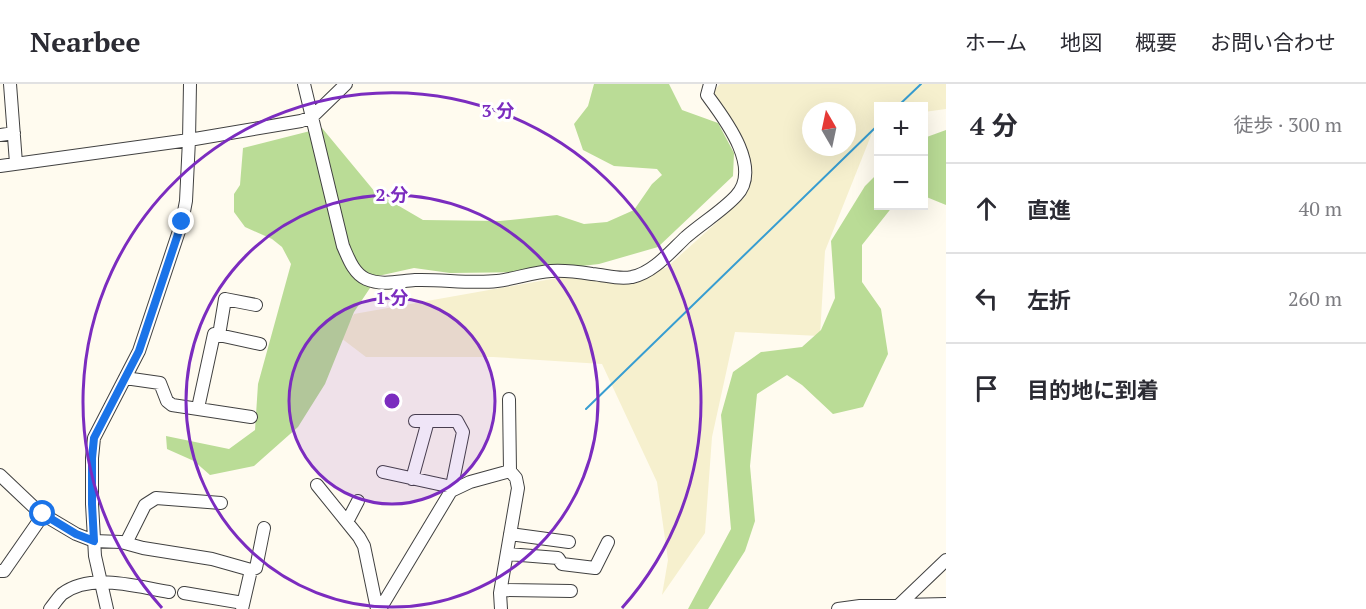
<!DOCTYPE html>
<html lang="ja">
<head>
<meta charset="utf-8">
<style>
	:root { --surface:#fff; --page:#f2f2f3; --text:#2b2b33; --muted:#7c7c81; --line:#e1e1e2 }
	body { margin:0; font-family:"PT Serif","Noto Sans JP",serif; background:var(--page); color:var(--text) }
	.controls { position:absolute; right:18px; top:18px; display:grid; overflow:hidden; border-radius:0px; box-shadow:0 6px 24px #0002 }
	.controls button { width:54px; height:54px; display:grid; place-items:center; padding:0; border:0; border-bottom:2px solid var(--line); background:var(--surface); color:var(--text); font:30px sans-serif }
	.compass { position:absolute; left:802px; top:18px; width:54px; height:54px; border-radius:50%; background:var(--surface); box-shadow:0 6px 24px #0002; rotate:351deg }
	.stop { position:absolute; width:18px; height:18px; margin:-14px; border:4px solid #1a73e8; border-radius:50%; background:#fff }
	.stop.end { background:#1a73e8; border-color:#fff; box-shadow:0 2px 6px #0008 }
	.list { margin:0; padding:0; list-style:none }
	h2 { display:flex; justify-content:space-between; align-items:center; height:78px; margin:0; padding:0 24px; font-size:26px }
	h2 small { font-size:20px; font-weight:400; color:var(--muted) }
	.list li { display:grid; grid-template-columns:39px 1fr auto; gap:18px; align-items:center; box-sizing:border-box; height:90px; padding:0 24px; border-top:2px solid var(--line) }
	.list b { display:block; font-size:22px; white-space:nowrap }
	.list em { font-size:20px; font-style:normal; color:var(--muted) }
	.icon { flex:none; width:33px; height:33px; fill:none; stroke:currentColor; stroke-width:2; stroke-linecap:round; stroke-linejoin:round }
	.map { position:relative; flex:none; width:946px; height:525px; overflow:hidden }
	header { display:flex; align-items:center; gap:36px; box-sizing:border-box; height:84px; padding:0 30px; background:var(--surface); border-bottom:2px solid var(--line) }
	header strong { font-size:28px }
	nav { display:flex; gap:33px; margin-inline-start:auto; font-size:21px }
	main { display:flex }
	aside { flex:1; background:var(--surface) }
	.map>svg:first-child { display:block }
	.farmland { fill:#f6f0ce; fill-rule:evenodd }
	.forest { fill:#badc96 }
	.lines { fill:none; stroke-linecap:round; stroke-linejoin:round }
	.stream { stroke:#379dd1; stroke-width:2 }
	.minor-casing { stroke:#414141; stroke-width:14 }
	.minor { stroke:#fff; stroke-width:12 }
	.route { stroke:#1a73e8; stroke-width:8 }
	.ring { fill:none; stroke:#7b2cbf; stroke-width:3 }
	.centre { fill:#7b2cbf; stroke:#fff; stroke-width:3 }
	.ring-label { font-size:18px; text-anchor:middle; font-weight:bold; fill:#7b2cbf; stroke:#fff; stroke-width:6; stroke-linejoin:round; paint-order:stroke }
</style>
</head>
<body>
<header>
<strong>Nearbee</strong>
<nav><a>ホーム</a><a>地図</a><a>概要</a><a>お問い合わせ</a></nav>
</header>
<main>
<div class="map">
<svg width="946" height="525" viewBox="0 0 946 525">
	<rect width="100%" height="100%" fill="#fffbef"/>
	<path class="farmland" d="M720,0H946V25L924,28V22H878V34L825,167L820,252L735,248L712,353L705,449L662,511L668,476L657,398L602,280L493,273H366L341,254L354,230L574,191L666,184L746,112L748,72L710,11ZM811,27H847V63H811Z"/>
	<path class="forest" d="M594,0H669L682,26L718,39L734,69L733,92L658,163L599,180L529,188L450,189L414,184L378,192L354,228L325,300L298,343L254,382L210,391L194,377L167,365L166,352L229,365L255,346L258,300L291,180L282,163L272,155L245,143L234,128V110L240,101L243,64L322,44L375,108L423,136L500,137L557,131L584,140L607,138L634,126L652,100L662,91L657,85L614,82L583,66L574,40L588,22Z
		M946,46V121L924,112V54Z
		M878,89V122H893L862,161V198L881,225L888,270L863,323L833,330L802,301L787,291L757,310L750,382L755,437L745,467L708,525H688L731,445L721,331L733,288L761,268L802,263L821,246L835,214L831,157L865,102Z"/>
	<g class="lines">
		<path class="stream" d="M898,22L921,0
			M586,325L878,41"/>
		<defs>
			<path id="minor" d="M10,0L16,79
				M304,0L343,162C348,173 353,189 366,195C382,202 399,197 415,196C442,195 470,200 497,197C515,195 533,188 551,187C564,186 579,188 592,190C606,191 618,196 632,193C653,189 671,167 686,153C702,139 722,127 736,112C763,84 724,34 707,11L710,0
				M0,51L14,49
				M0,82L189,56L190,0
				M219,251L225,215L256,221
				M125,294L160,299L167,317L172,321L251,333
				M509,315L510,387
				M198,324L214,250L260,260
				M383,388L452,403
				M0,391L39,428L76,450L94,457L121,458L143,464L212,475L251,486L242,525
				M412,395L428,337
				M317,401L359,453L364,462L377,525
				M451,407L470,398L510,387L516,394L518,404L500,509L501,525
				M347,438L358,417
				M510,450L569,458
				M126,459L145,421L156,414L221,419
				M507,470L558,474L562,480L595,484L608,458
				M251,486L256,484L264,444
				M0,487H4L43,431
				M501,506L571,507
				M184,509L243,519
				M899,524V521L946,476
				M50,525C54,520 58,514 62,510C92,488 136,503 169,508
				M107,525L95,472L92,420V374L94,354L139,267L182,138L186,117L189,56L301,37L312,33L346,0
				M380,525L451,407L463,348L457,337H415
				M838,525L860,522L946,520"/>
		</defs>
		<use href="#minor" class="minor-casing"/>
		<use href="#minor" class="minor"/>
	</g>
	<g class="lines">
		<path class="route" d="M43,430L76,450L94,457L92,420V374L94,354L139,267L182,138"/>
	</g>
	<circle cx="392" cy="317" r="103" fill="#7b2cbf" fill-opacity=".12"/>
	<g class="ring">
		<circle cx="392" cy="317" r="103"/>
		<circle cx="392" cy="317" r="206"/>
		<path d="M162 524A309 309 0 1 1 622 524"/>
	</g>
	<circle cx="392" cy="317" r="9" class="centre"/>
	<g class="ring-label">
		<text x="498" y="33">3 分</text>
		<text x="392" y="117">2 分</text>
		<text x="392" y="220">1 分</text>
	</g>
</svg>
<div class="controls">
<button>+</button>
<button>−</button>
</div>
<svg class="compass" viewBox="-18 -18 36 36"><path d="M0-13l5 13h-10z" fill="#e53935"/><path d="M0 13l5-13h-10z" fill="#7c7c81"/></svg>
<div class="stop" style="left:43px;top:430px"></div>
<div class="stop end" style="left:182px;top:138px"></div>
</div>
<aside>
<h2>4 分<small>徒歩 · 300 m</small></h2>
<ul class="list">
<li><svg class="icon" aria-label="ahead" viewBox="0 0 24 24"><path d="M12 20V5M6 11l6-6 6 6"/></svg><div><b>直進</b></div><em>40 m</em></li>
<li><svg class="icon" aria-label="left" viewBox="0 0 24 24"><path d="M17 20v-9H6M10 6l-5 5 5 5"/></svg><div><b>左折</b></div><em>260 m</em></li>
<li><svg class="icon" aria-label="arrive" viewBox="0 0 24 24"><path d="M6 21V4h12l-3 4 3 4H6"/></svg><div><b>目的地に到着</b></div></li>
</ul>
</aside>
</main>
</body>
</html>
